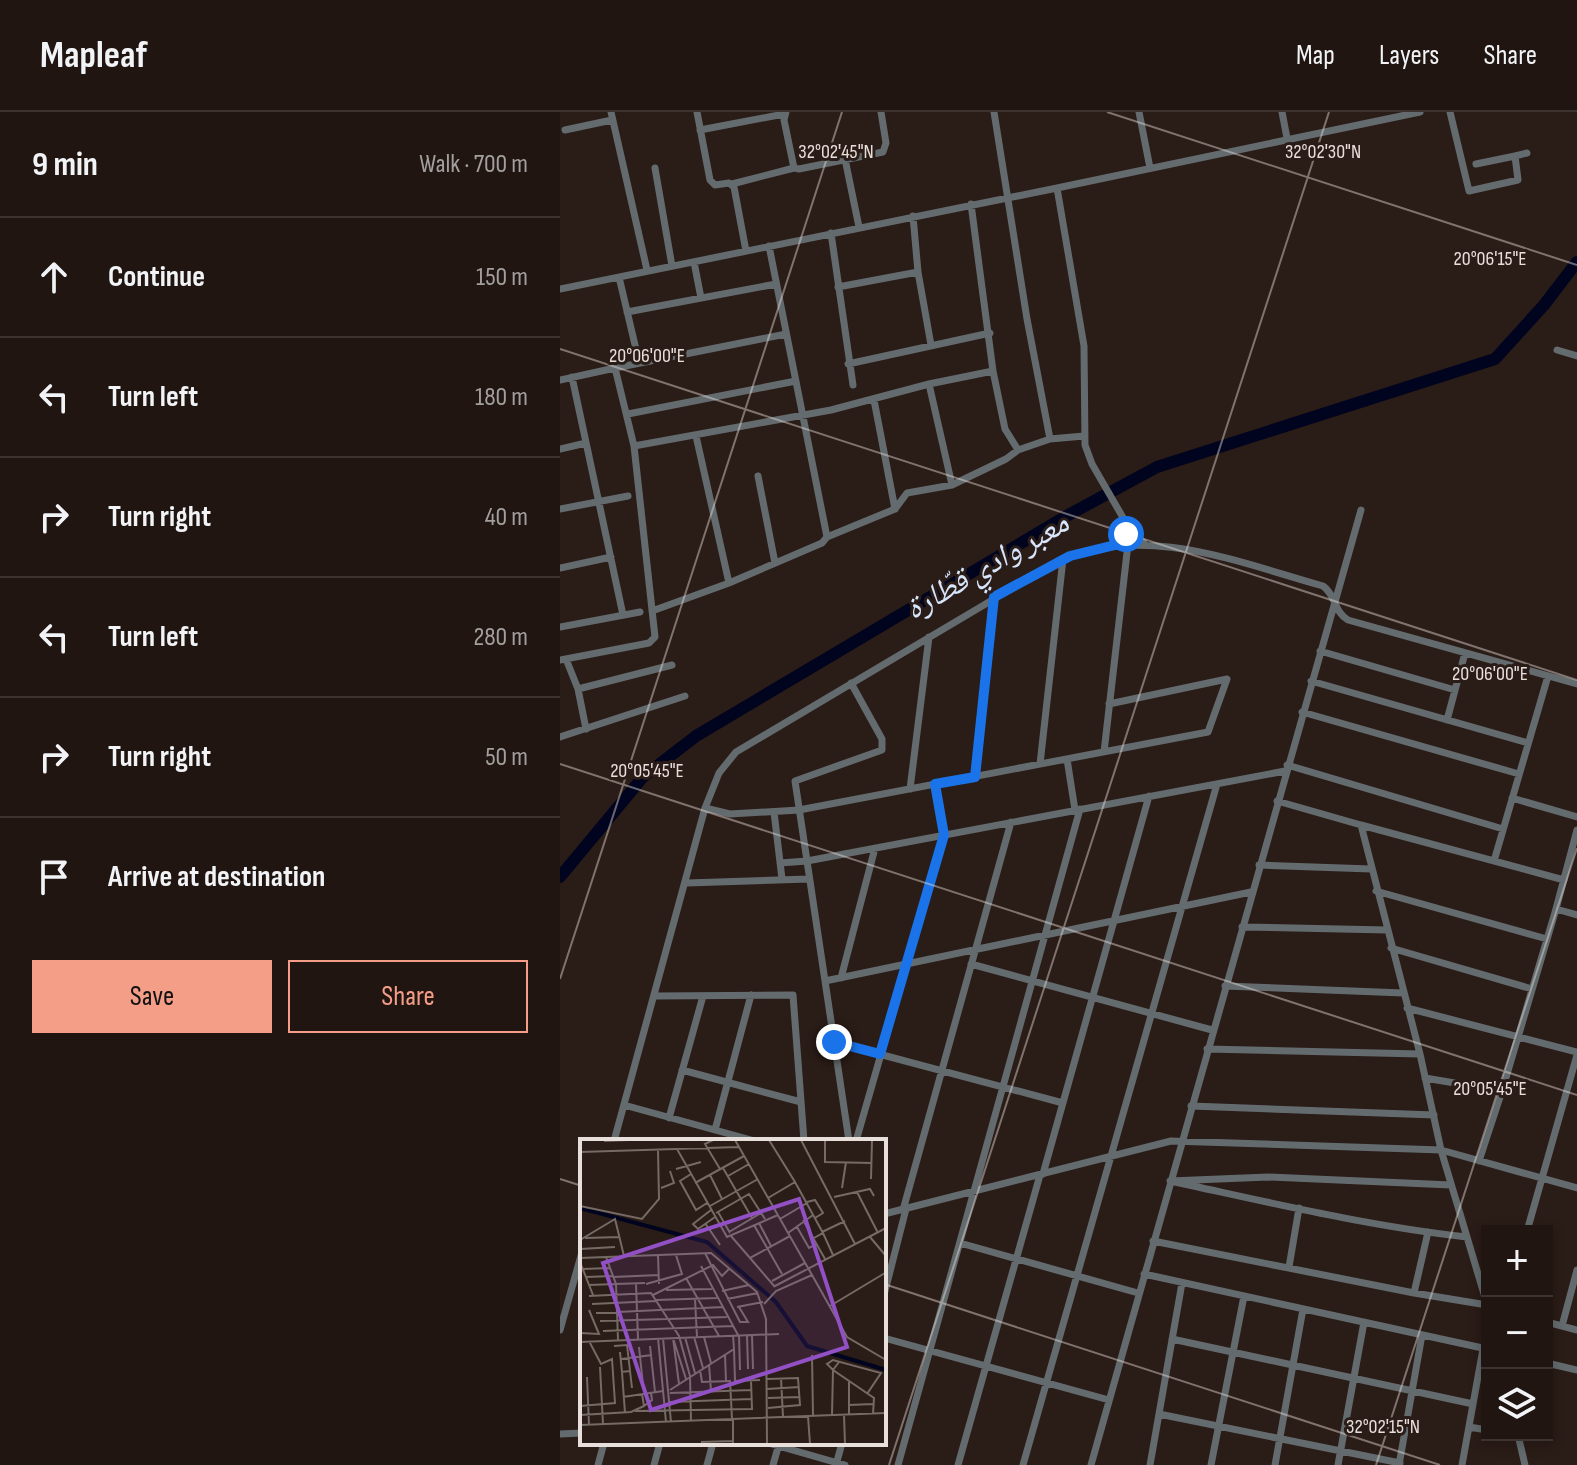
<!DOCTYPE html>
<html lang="en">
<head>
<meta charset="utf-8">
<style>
	:root { --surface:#201511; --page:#2d221f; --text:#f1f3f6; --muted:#a29f9f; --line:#3d3431; --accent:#f49e88 }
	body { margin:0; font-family:"Sofia Sans Condensed","Noto Naskh Arabic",sans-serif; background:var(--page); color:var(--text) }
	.controls { position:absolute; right:24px; bottom:24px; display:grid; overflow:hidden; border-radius:0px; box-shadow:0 4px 12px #0003 }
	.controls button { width:72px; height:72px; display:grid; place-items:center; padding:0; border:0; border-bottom:2px solid var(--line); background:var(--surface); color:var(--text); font:40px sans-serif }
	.stop { position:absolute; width:24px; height:24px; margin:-18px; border:6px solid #1a73e8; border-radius:50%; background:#fff }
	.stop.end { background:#1a73e8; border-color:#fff; box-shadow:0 2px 8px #0008 }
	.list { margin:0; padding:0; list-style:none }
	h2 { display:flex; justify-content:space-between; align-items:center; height:104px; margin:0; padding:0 32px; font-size:34px }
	h2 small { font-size:26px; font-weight:400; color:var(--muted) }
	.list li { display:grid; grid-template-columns:52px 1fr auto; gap:24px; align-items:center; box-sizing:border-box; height:120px; padding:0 32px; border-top:2px solid var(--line) }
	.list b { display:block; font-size:30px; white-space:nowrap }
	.list em { font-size:26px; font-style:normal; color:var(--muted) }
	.actions { display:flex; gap:16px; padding:24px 32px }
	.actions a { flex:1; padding:18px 0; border:2px solid var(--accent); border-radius:0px; text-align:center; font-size:28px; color:var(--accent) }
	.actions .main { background:var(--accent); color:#111 }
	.icon { flex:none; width:44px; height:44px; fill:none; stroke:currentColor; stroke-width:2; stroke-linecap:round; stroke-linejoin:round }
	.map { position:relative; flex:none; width:1017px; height:1353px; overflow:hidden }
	header { display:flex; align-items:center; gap:48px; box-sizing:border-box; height:112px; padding:0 40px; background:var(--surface); border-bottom:2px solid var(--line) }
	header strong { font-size:38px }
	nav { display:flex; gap:44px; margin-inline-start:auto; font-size:28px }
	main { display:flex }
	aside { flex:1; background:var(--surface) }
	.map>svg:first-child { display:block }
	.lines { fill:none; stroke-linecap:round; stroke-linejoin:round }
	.river { stroke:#00041e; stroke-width:12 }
	.street { stroke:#636b6e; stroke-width:7 }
	.route { stroke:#1a73e8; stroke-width:10 }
	.ticks { fill:none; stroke:#e8deda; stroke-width:2; stroke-opacity:0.45 }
	.labels { text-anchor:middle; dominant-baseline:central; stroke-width:6; stroke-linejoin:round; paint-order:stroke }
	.water-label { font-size:32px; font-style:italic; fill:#d7e5fd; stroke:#2a1c17 }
	.inset-river { fill:none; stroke:#00041e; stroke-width:4 }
	.inset-road { fill:none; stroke:#766a65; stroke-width:2 }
	.view { fill:#9150c4; fill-opacity:0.15; stroke:#9150c4; stroke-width:4 }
	.inset-edge { fill:none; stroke:#e8deda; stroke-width:4 }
	.ticks-label { font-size:20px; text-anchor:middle; fill:#e8deda; stroke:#2a1c17; stroke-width:6; stroke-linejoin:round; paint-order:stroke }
</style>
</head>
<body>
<header>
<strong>Mapleaf</strong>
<nav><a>Map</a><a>Layers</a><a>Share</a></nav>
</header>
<main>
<aside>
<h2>9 min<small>Walk · 700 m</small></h2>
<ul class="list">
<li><svg class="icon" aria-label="ahead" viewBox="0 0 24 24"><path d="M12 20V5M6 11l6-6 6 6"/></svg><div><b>Continue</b></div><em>150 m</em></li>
<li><svg class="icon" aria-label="left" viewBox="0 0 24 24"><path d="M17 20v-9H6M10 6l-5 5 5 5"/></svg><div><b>Turn left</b></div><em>180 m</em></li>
<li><svg class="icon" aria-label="right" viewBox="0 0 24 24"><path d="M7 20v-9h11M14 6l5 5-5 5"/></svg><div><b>Turn right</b></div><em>40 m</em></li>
<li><svg class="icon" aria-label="left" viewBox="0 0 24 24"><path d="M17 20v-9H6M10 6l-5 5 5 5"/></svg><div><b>Turn left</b></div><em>280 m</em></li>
<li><svg class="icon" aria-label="right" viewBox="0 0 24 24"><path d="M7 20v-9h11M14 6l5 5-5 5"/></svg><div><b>Turn right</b></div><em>50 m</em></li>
<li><svg class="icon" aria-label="arrive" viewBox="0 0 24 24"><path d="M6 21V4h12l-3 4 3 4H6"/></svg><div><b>Arrive at destination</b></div></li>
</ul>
<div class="actions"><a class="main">Save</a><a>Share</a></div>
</aside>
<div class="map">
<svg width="1017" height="1353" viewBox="0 0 1017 1353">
	<rect width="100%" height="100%" fill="#2a1c17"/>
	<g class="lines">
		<path class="river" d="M0,765L83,665L136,624L510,402L597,355L935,247L984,193L1017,150"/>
		<path class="street" d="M51,0L87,158
			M137,0L150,68L155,73L169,71L174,75L186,139
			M226,0L224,8L234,56
			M434,0L467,207L490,327
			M579,0L590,56
			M722,0L727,26
			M890,0L909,79L958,68L955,44L916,52
			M5,18L52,8
			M140,18L224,2
			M955,44L967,41
			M285,47L299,115
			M95,56L112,154
			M172,72L234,56L239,57L323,40L326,31L321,0
			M497,76L860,0
			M411,92L433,259L445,317L458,338
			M353,104L358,160L371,233
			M271,121L293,273
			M134,150L141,186
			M59,165L79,250
			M278,175L358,160
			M0,177L497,76L524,234L525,333L532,352L569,416L584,431
			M67,200L216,172
			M997,238L1017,244
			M288,252L430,221
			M12,265L63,503
			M0,268L55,256
			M369,272L392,373
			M314,288L335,397
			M68,302L236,269
			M136,324L169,471
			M74,334L271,298L369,272L433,259
			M0,337L26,331
			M198,364L215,451
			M0,397L68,384
			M267,425L335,397L347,381L392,373L446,347L458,338L490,327L524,324
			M0,456L51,445
			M92,499L169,471L262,431L267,425L209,134
			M0,515L80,500
			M760,539L895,578
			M6,547L18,577L26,617
			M0,548L89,531L95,525L74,334L55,256L226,222
			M751,569L968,631
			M18,577L112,553
			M742,600L959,662
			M887,608L905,541
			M0,625L125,584
			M544,640L568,432
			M507,647L515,698
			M480,652L503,447
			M727,653L943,717
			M415,665L434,485
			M350,677L369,525
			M952,686L1017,705
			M717,689L801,713L860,942L881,1038L927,1192
			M145,696L170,702L239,698L648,620L667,567L549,592
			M214,700L222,767
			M801,713L1004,768
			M934,749L988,564
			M220,751L247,749L725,659
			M699,753L811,757
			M127,771L249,767
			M816,779L987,827
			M996,797L1017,718
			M682,815L827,818
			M831,836L972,877
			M411,852L652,918
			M281,866L315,736
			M265,869L691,780
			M665,874L843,881
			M95,884L233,883L244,1029
			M847,896L1017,940
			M274,930L503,991
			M647,937L860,942
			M122,958L241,990
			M865,966L942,979L996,797L1017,803
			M64,993L195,1029
			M631,994L874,1003
			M109,1006L143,884
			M155,1018L191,883
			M54,1029L145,696L159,661L176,640L498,449C585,411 677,450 763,474C776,483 774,500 788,508L1017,572
			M289,1029L235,669L322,638V627L291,571
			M296,1029L384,723L375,672
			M919,1049L942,979
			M483,1062L589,684
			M891,1073L708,1065L610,1069C708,1090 807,1114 907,1125
			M343,1098L451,710
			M324,1102L611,1029L881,1038L1017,1076
			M967,1119L1017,943
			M593,1129L854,1181L927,1193
			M400,1131L578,1181
			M729,1155L739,1096
			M584,1162L927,1237
			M854,1181L868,1120
			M324,1183L346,1097
			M987,1210L1017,1218
			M1002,1214L1017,1158
			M0,1218L22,1140
			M324,1226L549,1288
			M612,1227L913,1292
			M987,1251L1017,1258
			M599,1302L840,1351
			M909,1315L927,1318
			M0,1322L22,1321
			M956,1323H958L965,1353
			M208,1331L285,1353
			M38,1353L44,1331
			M94,1353L100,1331
			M147,1353L153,1331
			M213,1353L219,1332
			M276,1353L282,1331
			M338,1353L520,697
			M398,1353L480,1063
			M463,1353L657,672
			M531,1353L801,398
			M590,1353L622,1171
			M651,1353L684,1184
			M715,1353L743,1197
			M778,1353L804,1210
			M839,1353L862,1223
			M902,1353L923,1237"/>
	</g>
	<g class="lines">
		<path class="route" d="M274,930L320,942L384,723L375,672L415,665L434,485L510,444L559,432L566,422"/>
	</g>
	<path class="ticks" d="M547,0L1017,153M0,237L1017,568M0,652L1017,983M0,867L282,0M0,1067L22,1074M324,1172L880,1353M329,1353L769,0M816,1353L1017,736"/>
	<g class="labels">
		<g class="water-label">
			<text transform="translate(427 454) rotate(-30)">معبر وادي قطّارة</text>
		</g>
	</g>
	<g transform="translate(20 1027)">
		<rect width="306" height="306" fill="#2a1c17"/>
		<path class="inset-river" d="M0,69L127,103L196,163L227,207L306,231"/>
		<path class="inset-road" d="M133,1L125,5L140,30M155,1L232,136L196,152L184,165M221,1L275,105M245,1V23L292,24M24,2L49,1M97,10L147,98L198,76M0,13L159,8M143,29L172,79M96,30L121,23M111,35L100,42L116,71L127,64M130,36L142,60M148,37L169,25M291,40L292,1M215,43L243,94M115,44L164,17M81,49L94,44L90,32M262,49L266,23M277,53L298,94M254,58L290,50L294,57M188,59L215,43L189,1M227,63L235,61L243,74L235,79M0,67L62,80L79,60L78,11M130,67L178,40M131,71L113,85L118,90L135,78M138,73L150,94M136,74L169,55L185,80M200,80L227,64M223,81L245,120M125,84L140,106M179,84L191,107M174,86L202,135M217,88L229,109L237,105M149,93L181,74M242,93L265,82M208,94L233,76M151,97L170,119L210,97M290,98L306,117M5,99L40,98M234,99L243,94L253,116M0,101L35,80L44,117M0,110L35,108M125,114L160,183H168L159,168M78,116L79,145M26,118L36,145L38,201M0,119L131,114L177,153L186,180L187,305M170,119L195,148M0,123L13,156M121,127L158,196M3,130L30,129M232,136L267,198L306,221M6,138L33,137M33,138L79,136M106,139L139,197M192,142L225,124M36,145L65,144M56,145L58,200M66,145L102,135L96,116M9,146L36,145M195,147L306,89M86,151L132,150M142,152L169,146M73,156L133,126L142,137L150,129M9,157L71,154L99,197L110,237L111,282M115,160L117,198M147,160L178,154M76,161L137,159M12,165L76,162M250,167L305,134M157,168L183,163M16,174L143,168M89,180L147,178M20,182L87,180M23,192L153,187M0,194L19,195L9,171M159,196L160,231M167,196L168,230M172,196L173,230M105,198L115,234M114,198L123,229M124,198L131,224M78,199L86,283M83,199L91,283M0,203L199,195M34,207L47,206L52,249M70,207L75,253M59,208L63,246M154,210L155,242M40,213L42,233L50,232M145,216L146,242M232,216L233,277M41,220L72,216M129,225L131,252M20,228L23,285M120,231L122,243L150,242L152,280M42,233L45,274M7,238L9,286M201,239L203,278M187,240L218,239L220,266L188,269M155,242L180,241M99,245L93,199L106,240M187,250L219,248M90,251L154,210L153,196M90,254L171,251M62,255L64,267L72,261L71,254M287,255L301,234L253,221L247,225L253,231L294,259L293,275M43,258L83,252M188,259L219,258M90,263L171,260M269,266L293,265M0,267L35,264L32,220L21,225L9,202M55,272L172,270L171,241M0,276L51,273L64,267M252,276L253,231L259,223M264,276L265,305M269,276V243M305,276L306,305M228,277L230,305M153,280V305M0,286L306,274M121,303L153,302"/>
		<path class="view" d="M219,60L267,208L71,271L23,124Z"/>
		<rect width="306" height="306" class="inset-edge"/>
	</g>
	<g class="ticks-label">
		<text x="276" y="46">32°02'45"N</text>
		<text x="763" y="46">32°02'30"N</text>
		<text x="930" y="153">20°06'15"E</text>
		<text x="87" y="250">20°06'00"E</text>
		<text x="930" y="568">20°06'00"E</text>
		<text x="87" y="665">20°05'45"E</text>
		<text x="930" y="983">20°05'45"E</text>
		<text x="823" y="1321">32°02'15"N</text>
	</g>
</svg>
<div class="controls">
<button>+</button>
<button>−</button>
<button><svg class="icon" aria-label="layers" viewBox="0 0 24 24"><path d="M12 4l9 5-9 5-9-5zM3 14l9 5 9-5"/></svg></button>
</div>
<div class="stop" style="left:566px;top:422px"></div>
<div class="stop end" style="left:274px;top:930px"></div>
</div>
</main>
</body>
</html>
